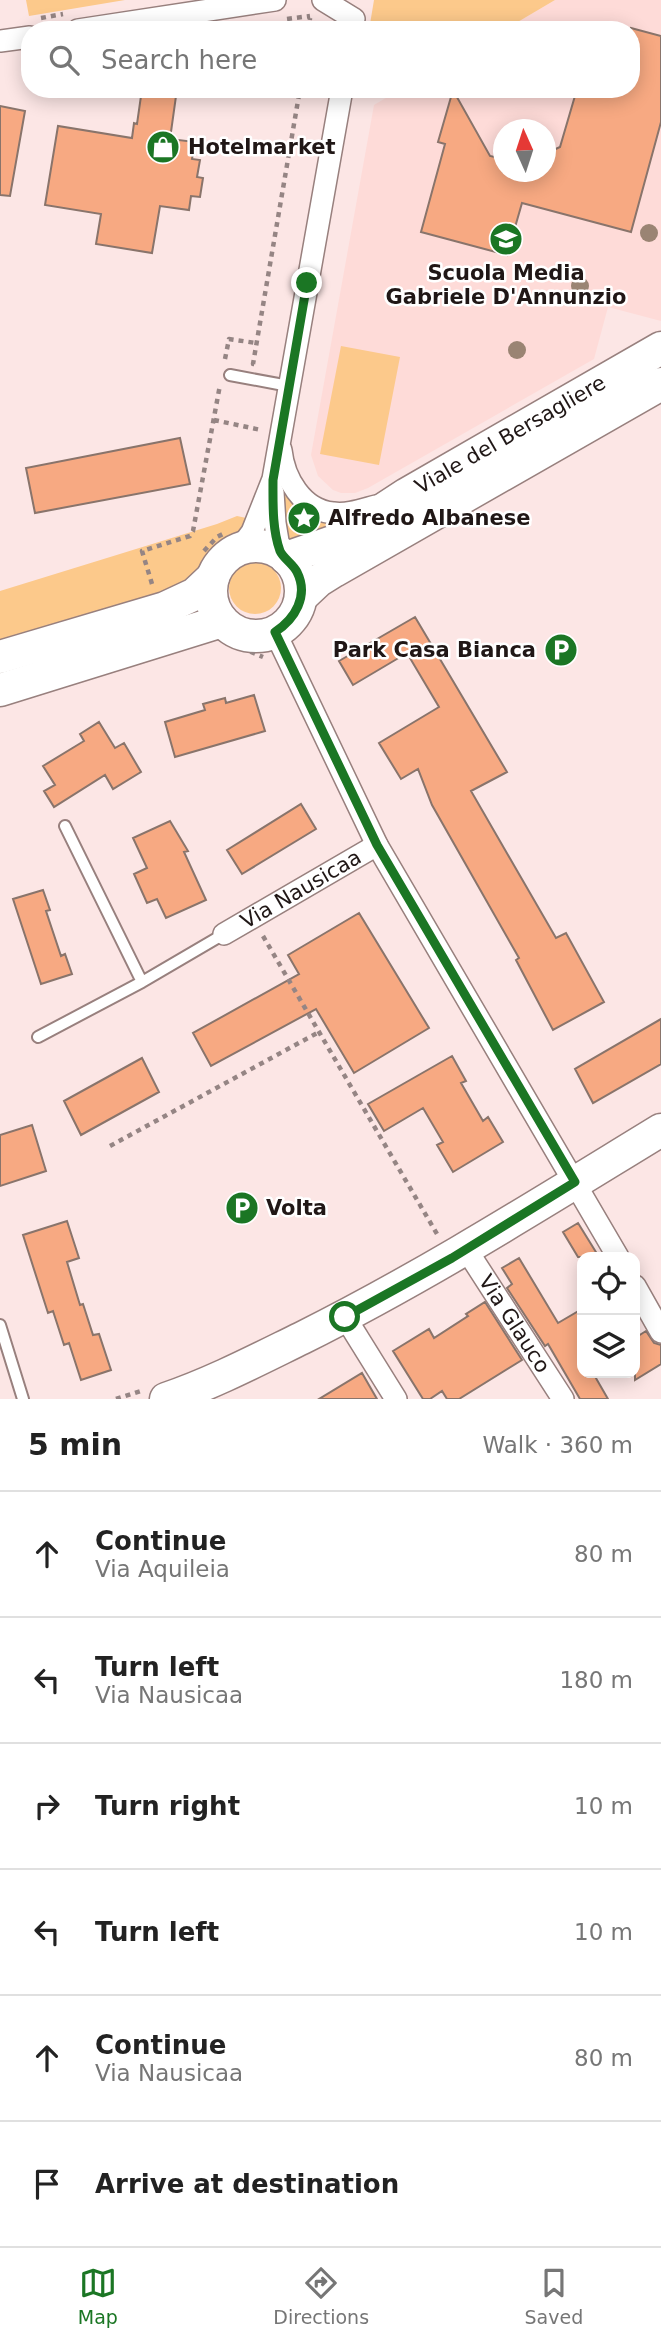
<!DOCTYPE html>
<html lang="en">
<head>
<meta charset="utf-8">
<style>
	:root { --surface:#fff; --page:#f2f2f2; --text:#222; --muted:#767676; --line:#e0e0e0; --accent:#1b7624 }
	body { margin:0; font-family:"DejaVu Sans",sans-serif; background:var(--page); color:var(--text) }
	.controls { position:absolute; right:21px; bottom:21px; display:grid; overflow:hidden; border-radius:14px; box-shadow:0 4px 18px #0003 }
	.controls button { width:63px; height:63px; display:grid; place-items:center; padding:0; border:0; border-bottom:2px solid var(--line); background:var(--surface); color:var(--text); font:35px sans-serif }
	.compass { position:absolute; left:493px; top:119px; width:63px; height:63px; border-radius:50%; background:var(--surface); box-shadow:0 4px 18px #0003; rotate:357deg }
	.stop { position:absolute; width:21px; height:21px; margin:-16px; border:5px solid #1b7624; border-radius:50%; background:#fff }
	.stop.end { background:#1b7624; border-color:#fff; box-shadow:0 2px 7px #0008 }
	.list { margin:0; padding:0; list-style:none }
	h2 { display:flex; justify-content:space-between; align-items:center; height:91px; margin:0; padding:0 28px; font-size:30px }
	h2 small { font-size:23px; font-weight:400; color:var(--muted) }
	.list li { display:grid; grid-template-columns:46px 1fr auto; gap:21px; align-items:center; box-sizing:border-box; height:126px; padding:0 28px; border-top:2px solid var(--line) }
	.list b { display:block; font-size:26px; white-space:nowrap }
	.list p { margin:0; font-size:23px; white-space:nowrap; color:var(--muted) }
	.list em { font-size:23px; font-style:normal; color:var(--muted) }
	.icon { flex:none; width:38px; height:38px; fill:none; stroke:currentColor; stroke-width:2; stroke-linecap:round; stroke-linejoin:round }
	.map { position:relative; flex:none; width:661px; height:1399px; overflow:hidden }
	.search { position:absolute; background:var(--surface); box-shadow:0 4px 18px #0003; left:21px; right:21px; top:21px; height:77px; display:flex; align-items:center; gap:18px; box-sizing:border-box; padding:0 24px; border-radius:28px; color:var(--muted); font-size:26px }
	.sheet { height:847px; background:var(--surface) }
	nav { display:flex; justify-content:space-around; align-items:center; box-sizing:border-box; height:98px; border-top:2px solid var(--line); background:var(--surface); font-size:19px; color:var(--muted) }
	nav a { display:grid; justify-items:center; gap:4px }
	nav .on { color:var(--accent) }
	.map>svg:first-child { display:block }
	.built { fill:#fedbd8; fill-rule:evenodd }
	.green { fill:#fcc98b }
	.building { fill:#f7a982; stroke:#89746b; stroke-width:2 }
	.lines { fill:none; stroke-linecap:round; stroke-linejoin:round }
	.lane-casing { stroke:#98807e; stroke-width:14 }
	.street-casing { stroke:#98807e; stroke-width:24 }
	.secondary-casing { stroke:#98807e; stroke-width:35 }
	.path { stroke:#958584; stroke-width:4.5; stroke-dasharray:5 5; stroke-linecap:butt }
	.lane { stroke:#fff; stroke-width:10 }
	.street { stroke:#fff; stroke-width:21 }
	.secondary { stroke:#fff; stroke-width:32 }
	.tree { fill:#9a8473 }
	.route { stroke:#1b7624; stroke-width:9 }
	.labels { text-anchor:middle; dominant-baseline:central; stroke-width:5; stroke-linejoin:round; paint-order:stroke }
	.poi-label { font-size:21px; font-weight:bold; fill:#201716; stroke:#fff; text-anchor:start }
	.street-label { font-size:21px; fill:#201716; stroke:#fff }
</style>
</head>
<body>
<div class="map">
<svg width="661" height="1399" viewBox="0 0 661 1399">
	<rect width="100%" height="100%" fill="#fce6e5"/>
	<path class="built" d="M555,0H661V321L608,307L594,359L368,488L355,493H341L333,490L318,476L311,455L374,105L401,89H631V30H504ZM504,130H546V172H504Z"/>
	<path class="green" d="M26,0H125L29,16Z
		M374,0H555L504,30H369Z
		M341,346L400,357L379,465L320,454Z
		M286,492L340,523L290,541L286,536L284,502Z
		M237,516L251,519L243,529L213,548L191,578L162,592L0,642V591L217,524Z
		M229 588a26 26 0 1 1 52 0a26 26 0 1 1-52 0Z"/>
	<path class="building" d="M631,28L661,36V122L631,232L522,203L507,255L421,232L445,144L438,142L453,90L490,156L503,159V172H545V154L560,147L577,89H631Z
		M142,89H177L170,139L195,142L192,159L200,160L197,177L203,178L200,197L191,196L189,210L160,206L152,253L96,244L101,214L45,205L58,126L132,138L134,123L137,124Z
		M0,106L25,111L10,196L0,195Z
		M180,438L190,484L35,513L26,468Z
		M415,617L507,772L471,791L556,938L566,933L604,1002L553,1030L516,960L519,958L432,805L418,769L401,779L379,743L439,707L407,653L353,685L339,661Z
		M254,695L265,731L175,757L165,722L205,710L203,704L225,698L226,703Z
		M99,722L115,748L124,743L141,772L113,789L105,775L54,807L44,791L55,785L43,766L84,741L80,734Z
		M301,804L316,829L242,874L227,850Z
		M170,821L188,851L184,852L206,900L166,918L157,899L147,903L134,874L147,868L133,838Z
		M43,890L50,910L46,911L61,956L65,954L72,974L41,984L13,899Z
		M359,913L429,1028L354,1073L316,1009L211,1066L193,1033L299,974L288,955Z
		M661,1019V1064L593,1103L575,1069Z
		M452,1056L466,1081L461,1083L483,1121L488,1117L503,1142L453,1172L437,1145L443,1142L423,1108L384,1131L368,1104Z
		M142,1058L159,1092L81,1135L64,1101Z
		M32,1125L46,1171L0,1186V1135Z
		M67,1221L79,1258L67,1262L80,1305L83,1304L93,1335L99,1334L111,1370L81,1380L69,1343L64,1345L53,1311L48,1313L23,1235Z
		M578,1223L599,1257H578L563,1232Z
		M519,1258L558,1323L582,1309V1373H593L608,1399H580L548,1344L545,1346L507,1288L512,1284L502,1268Z
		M485,1302L522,1360L459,1399H447L442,1391L430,1399H423L393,1351L429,1329L434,1338L468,1316L466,1314Z
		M646,1331L654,1343L661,1345V1364L635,1380V1338Z
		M362,1373L377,1399H319Z"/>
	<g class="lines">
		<defs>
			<path id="lane" d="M230,375L289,386
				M65,826L142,982
				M38,1037L142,982L224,934
				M0,1325L23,1399"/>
			<g id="street">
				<path d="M323,0L354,19"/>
				<path d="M78,30L275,0"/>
				<path d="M0,41L30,37"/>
				<path d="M281,450C284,478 302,510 333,513C347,515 361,510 376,506"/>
				<path d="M273,492L275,523L280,553"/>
				<path d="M240,548L252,532L273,479L342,89"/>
				<path d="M275,632L377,845L618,1257"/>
				<path id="s1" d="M224,934L377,845"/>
				<path id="s2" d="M466,1249L563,1399"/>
				<path d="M635,1286L661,1332"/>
				<path d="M345,1317L396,1399"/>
			</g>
			<g id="secondary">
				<circle cx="256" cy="591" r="45"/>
				<path id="s3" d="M286,558L335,541L407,494L661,348"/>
				<path d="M301,597L318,581L334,571L661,384"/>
				<path d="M0,657L165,608L195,594L213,577"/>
				<path d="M0,690L222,621"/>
				<path d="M166,1399C213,1383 257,1360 302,1338C426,1276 543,1202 661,1130"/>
			</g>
		</defs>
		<use href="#lane" class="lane-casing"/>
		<use href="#street" class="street-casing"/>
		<use href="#secondary" class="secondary-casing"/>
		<path class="path" d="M41,18L63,14
			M287,19L310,16
			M309,30L310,18
			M225,359L229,339L256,343
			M254,364H253L300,89
			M214,420L261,430
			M204,551L217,537L223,534
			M152,584L142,551L190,536L193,531L220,385
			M232,644L263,657
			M263,936L437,1234
			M110,1146L319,1032
			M116,1399L141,1391"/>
		<use href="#lane" class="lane"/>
		<use href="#street" class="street"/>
		<use href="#secondary" class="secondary"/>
	</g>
	<g class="tree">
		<circle cx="649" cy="233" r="9"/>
		<circle cx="580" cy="286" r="9"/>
		<circle cx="517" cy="350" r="9"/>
	</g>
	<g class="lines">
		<path class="route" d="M307,283L273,480C273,502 272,529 280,551C283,558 293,564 297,572C309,596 295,619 275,632L377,845L575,1182L452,1258L345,1317"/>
	</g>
	<defs>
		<symbol id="shop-disc" viewBox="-11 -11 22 22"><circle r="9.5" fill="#1b7624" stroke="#fff"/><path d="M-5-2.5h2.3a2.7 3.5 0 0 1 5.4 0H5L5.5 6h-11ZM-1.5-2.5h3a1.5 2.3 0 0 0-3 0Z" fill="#fff"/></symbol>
		<symbol id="school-disc" viewBox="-11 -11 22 22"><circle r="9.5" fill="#1b7624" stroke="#fff"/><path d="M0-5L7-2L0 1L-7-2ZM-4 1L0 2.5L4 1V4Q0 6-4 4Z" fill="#fff"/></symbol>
		<symbol id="sight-disc" viewBox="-11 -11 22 22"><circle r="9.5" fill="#1b7624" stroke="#fff"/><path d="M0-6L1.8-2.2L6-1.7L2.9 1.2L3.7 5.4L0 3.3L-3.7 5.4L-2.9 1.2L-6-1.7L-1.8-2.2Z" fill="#fff"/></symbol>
		<symbol id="parking-disc" viewBox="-11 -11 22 22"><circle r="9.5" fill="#1b7624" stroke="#fff"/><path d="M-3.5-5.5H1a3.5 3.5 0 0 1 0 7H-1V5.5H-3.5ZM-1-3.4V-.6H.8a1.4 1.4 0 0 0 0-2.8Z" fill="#fff"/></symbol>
	</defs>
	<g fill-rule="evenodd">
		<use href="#shop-disc" x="144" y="128" width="38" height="38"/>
		<use href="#school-disc" x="487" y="220" width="38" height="38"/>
		<use href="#sight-disc" x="285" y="499" width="38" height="38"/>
		<use href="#parking-disc" x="542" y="631" width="38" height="38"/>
		<use href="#parking-disc" x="223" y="1189" width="38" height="38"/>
	</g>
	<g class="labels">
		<g class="poi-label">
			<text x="188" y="147">Hotelmarket</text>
			<text x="506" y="273" text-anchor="middle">Scuola Media<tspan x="506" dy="24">Gabriele D'Annunzio</tspan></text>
			<text x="328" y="518">Alfredo Albanese</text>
			<text x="536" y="650" text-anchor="end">Park Casa Bianca</text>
			<text x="266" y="1208">Volta</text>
		</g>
		<g class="street-label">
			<text stroke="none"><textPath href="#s3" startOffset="257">Viale del Bersagliere</textPath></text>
			<text stroke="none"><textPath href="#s1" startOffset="89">Via Nausicaa</textPath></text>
			<text stroke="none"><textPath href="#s2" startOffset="89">Via Glauco</textPath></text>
		</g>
	</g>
</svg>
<div class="controls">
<button><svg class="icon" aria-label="locate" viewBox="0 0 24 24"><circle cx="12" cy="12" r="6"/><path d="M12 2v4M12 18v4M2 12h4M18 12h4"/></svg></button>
<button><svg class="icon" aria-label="layers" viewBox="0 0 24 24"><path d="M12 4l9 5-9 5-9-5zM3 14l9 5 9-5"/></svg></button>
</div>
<svg class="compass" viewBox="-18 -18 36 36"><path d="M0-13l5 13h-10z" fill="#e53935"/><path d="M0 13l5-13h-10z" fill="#767676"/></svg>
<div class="stop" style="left:345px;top:1317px"></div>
<div class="stop end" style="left:307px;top:283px"></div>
<div class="search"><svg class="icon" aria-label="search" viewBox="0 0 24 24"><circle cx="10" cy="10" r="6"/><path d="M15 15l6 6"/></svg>Search here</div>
</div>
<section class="sheet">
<h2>5 min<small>Walk · 360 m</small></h2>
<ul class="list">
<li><svg class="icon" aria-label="ahead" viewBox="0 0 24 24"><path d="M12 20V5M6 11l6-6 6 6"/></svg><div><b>Continue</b><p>Via Aquileia</p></div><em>80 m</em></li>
<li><svg class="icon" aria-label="left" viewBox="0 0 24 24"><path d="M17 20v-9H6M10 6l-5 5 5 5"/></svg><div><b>Turn left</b><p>Via Nausicaa</p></div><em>180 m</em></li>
<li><svg class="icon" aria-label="right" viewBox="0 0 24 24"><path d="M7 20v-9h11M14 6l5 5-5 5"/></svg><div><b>Turn right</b></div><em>10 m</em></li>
<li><svg class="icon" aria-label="left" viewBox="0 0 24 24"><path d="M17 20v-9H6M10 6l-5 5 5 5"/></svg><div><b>Turn left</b></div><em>10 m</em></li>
<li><svg class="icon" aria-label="ahead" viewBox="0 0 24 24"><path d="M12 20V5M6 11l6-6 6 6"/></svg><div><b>Continue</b><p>Via Nausicaa</p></div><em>80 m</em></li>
<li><svg class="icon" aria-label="arrive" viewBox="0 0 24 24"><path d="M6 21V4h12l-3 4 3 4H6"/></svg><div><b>Arrive at destination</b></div></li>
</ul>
</section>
<nav>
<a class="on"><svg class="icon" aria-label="map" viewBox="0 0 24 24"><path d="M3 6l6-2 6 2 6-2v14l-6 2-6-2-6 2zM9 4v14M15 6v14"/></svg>Map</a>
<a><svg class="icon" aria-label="directions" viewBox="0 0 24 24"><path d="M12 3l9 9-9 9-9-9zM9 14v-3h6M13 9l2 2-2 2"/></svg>Directions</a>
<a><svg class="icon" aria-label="saved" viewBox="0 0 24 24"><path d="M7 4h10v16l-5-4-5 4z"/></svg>Saved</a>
</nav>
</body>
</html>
